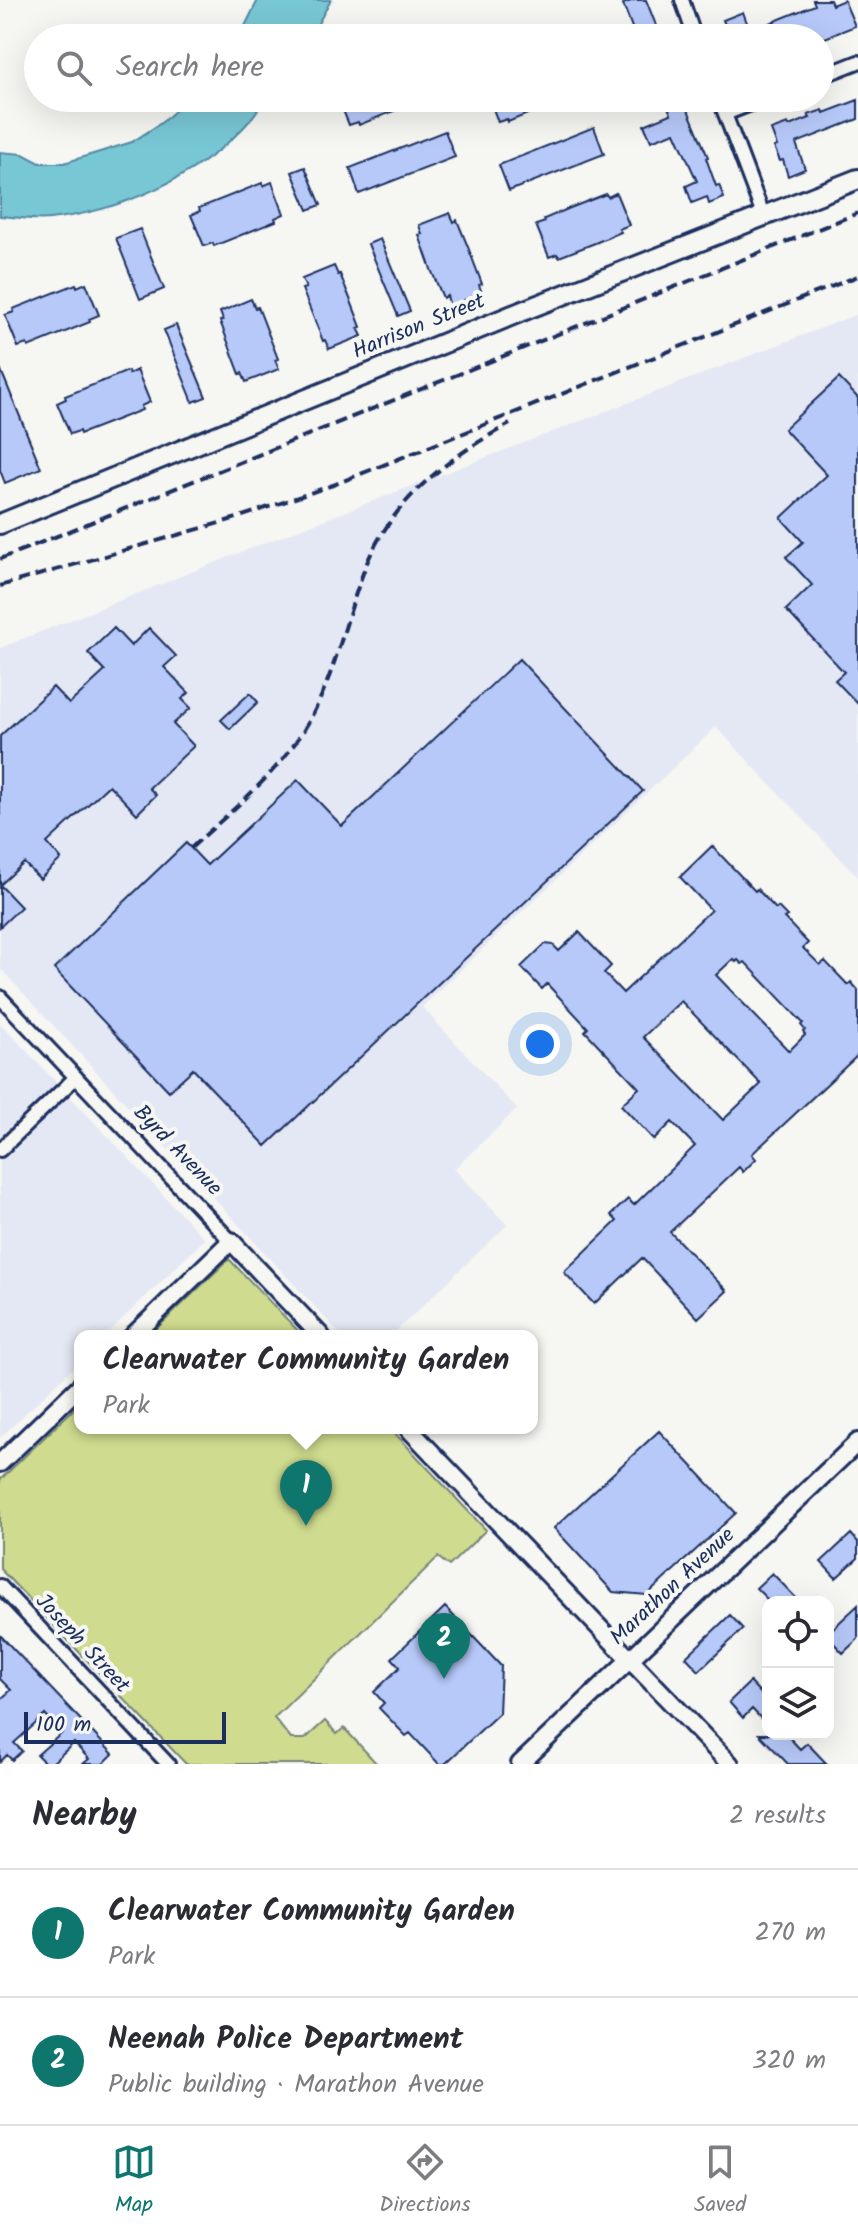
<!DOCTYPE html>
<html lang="en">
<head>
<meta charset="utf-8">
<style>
	:root { --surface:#fff; --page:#f2f2f3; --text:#2b2b33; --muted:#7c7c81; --line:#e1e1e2; --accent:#0f766e }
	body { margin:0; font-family:Kalam,sans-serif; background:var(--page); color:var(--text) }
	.controls { position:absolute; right:24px; bottom:24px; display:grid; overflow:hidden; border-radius:16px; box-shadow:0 8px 32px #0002 }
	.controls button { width:72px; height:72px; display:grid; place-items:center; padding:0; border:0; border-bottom:2px solid var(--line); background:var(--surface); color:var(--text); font:40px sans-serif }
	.scale { position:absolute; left:24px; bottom:20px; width:202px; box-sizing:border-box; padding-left:8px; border:4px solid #1b2f5e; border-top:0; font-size:22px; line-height:28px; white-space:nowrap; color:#1b2f5e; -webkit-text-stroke:6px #f6f6f2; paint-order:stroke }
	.you { position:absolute; left:540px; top:1044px; width:28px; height:28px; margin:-20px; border:6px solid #fff; border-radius:50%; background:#1a73e8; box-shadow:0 0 0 12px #1a73e833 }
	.badge { display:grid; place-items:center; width:52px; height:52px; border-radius:50%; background:var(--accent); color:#fff; font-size:26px; font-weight:700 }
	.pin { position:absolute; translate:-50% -66px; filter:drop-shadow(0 2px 4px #0008) }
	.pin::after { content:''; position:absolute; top:42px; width:28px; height:24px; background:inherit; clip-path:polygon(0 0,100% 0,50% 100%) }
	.popup { position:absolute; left:74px; top:1330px; width:464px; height:104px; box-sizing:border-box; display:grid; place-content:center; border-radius:16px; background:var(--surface); filter:drop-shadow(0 2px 6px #0005); font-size:26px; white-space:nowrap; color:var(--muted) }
	.popup b { font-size:30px; color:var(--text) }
	.popup::after { content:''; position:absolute; left:50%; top:100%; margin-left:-16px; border:16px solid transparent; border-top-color:var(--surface) }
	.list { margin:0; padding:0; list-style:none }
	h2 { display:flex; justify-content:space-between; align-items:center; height:104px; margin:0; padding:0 32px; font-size:34px }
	h2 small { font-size:26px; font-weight:400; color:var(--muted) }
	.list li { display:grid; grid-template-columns:52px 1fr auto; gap:24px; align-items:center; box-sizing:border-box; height:128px; padding:0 32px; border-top:2px solid var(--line) }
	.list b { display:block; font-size:30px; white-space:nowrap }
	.list p { margin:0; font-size:26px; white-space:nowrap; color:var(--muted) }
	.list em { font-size:26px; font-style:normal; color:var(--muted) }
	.icon { flex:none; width:44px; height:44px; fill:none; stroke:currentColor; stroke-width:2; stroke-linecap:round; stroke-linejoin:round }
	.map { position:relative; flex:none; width:858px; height:1764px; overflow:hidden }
	.search { position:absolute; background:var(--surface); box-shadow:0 8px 32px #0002; left:24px; right:24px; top:24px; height:88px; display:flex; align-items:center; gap:20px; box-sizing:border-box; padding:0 28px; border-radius:44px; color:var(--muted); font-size:30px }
	.sheet { height:360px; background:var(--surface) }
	nav { display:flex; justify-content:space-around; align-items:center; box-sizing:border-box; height:112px; border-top:2px solid var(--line); background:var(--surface); font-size:22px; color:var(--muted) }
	nav a { display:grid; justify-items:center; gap:4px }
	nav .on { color:var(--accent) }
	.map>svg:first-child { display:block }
	.built { fill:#e3e8f4 }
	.green { fill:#cfdb8e; stroke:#758576; stroke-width:2 }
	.water { fill:#78c7d4; stroke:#538aa5; stroke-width:2 }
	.building { fill:#b7c9f9; stroke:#1b2f5e; stroke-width:2; fill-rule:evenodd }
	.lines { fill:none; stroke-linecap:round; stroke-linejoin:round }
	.minor-casing { stroke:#1b2f5e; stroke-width:18 }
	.tertiary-casing { stroke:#1b2f5e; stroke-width:22 }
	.secondary-casing { stroke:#1b2f5e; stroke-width:24 }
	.minor { stroke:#f6f6f2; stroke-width:12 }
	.tertiary { stroke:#f6f6f2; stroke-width:16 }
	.secondary { stroke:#f6f6f2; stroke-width:18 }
	.rail { stroke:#1b2f5e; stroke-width:4; stroke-dasharray:12 6; stroke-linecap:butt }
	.labels { text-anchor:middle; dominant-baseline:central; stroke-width:8; stroke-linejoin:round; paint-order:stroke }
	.street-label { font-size:22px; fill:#1b2f5e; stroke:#f6f6f2 }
</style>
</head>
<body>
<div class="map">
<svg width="858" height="1764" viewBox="0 0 858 1764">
	<rect width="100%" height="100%" fill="#f6f6f2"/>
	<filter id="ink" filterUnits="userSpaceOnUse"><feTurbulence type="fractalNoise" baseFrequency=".0125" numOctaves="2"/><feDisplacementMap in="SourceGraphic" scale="16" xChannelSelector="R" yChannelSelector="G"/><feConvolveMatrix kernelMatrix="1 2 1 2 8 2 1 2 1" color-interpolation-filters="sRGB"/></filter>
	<g filter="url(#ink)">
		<path class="built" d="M858,314V877L716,727L422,1007L517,1109L454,1169L507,1225L391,1336H342L0,968V648L277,538Z
			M0,1023L205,1239L105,1336H80V1361L0,1438Z"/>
		<path class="green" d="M229,1259L303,1336H149Z
			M80,1403V1428H390L486,1530L449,1566L438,1557L274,1718L291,1739H305L325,1721L337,1734L344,1728L377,1764H186L0,1569V1480Z"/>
		<path class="water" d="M258,0H331L310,38H239Z
			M190,98H266C259,108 252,119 243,128C194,179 120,211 50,219C34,221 16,217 0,216V152L23,154L40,163H64L132,142L161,123Z"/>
		<path class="building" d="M634,0H646L661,38H636L623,4Z
			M813,0H830L832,5L844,0L855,26L825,38H728L724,27H726L723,20L743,12L750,31L815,5Z
			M338,98H426L359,125L358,122L349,125Z
			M489,98H567L508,122L507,119L498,122Z
			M664,98H683L708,157L706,158L716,186L719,185L724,198L709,204L707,197L692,203L686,186L697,181L675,132L651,141L644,125L671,114Z
			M858,100V119L796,143L805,169L788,176L783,160L780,161L774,147L777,146L771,130L788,124L789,126L810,118L808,115L823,110L824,113Z
			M594,127L604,154L509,191L499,165Z
			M445,131L455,157L359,194L350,168Z
			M305,167L321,205L308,210L292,172Z
			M272,182L284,214L275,218L276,221L214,246L213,243L204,246L191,215L200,211L199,208L262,183L263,186Z
			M616,193L629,225L619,229L621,232L595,243L559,257L557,254L549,257L536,225L545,222L544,219L570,208L606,194L608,197Z
			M450,213L454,222L457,220L468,247L482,284L479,285L482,293L450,306L447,296L443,298L432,272L419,235L422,234L419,225Z
			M140,229L164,289L140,299L116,238Z
			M380,239L410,311L398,316L368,244Z
			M334,266L338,275L340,274L351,301L361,327L358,328L362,336L329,349L325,340L323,341L302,289L306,288L302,279Z
			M86,283L99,315L89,319L90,322L28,347L27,344L18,347L5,315L14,312L13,309L76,284L77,287Z
			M251,299L255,308L258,307L278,359L275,360L279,369L246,382L242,373L240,374L220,321L223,320L220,312Z
			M176,325L206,397L193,402L164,330Z
			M0,368L41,468L5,483L0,470Z
			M137,370L150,402L141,406L142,410L116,420L80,434L79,431L70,434L57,403L66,399L65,396L128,371L129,374Z
			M839,378L858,398V704L835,680L844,672L786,610L812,585L786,557L803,542L781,518L827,475L784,429Z
			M114,628L131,646L149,628L176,656L164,667L189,693L182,699L191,708L173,724L194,746L149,788L156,795L137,814L109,785L47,843L61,859L40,879L24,863L0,885L21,907L0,927V736L53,687L69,704L105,671L88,653Z
			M519,659L643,791L266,1146L193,1069L169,1091L54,969L186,843L207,865L298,780L342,826Z
			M250,693L258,702L230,729L221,720Z
			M712,846L755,891L757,889L776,909L778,907L787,916L784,918L808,943L803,948L820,965L825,961L848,985L851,982L858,990V1055L752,1154L756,1159L743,1172L739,1167L670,1232L727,1291L698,1318L642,1258L594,1304L564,1272L617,1221L611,1215L628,1199L634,1205L695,1146L672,1122L654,1140L621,1105L639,1088L585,1031L588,1028L547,984L542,989L521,967L545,944L553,945L559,951L579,932L611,966L604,973L623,993L711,910L680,877ZM733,959L736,962L738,960L742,964L745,962L803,1023L801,1025L805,1030L803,1032L805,1035L789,1051L716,975ZM681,1001L761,1084L723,1120L643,1037Z
			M659,1431L736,1513L647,1595L613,1592L554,1528Z
			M851,1534L858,1542V1558L836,1578L821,1562Z
			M772,1573L800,1602H770L756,1588Z
			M858,1605V1639L843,1653L828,1637V1633Z
			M445,1607L501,1666L499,1713L445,1764H439L410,1733L406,1736L379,1708L384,1703L374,1692L400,1667L392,1658Z
			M730,1615L743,1629L699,1671L686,1657Z
			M0,1635L113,1754L103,1764H83L89,1759L74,1743L51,1764H46L37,1755L62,1733L45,1715L14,1743L22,1751L12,1760L7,1755L0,1762V1700L11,1690L0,1679Z
			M750,1682L768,1701V1726L752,1709L743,1718L729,1702Z
			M759,1734H786L800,1749L807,1743L827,1764H788Z"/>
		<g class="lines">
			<defs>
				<path id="minor" d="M682,0L695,38
					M820,77L858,62
					M719,98L764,217
					M725,114L766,98
					M0,997L231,1241
					M0,1150L76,1077
					M0,1586L168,1764"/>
				<path id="tertiary" d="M133,1336L231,1241L321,1336
					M408,1428L730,1764
					M0,1463L80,1386
					M520,1764L858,1442"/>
				<path id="secondary" d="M0,524L530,308L858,179"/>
			</defs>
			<use href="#minor" class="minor-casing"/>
			<use href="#tertiary" class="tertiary-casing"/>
			<use href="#secondary" class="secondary-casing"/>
			<use href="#minor" class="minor"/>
			<use href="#tertiary" class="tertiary"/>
			<use href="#secondary" class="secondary"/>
			<path class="rail" d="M0,559L858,213
				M0,586L237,518L333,485L858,276
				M191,848C232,810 280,772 308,723C335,675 344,624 363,573C388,504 446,458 510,424"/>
		</g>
	</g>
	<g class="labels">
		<g class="street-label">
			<text transform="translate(419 327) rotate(-22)">Harrison Street</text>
			<text transform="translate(177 1151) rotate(46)">Byrd Avenue</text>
			<text transform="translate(673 1587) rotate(-43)">Marathon Avenue</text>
			<text transform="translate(82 1644) rotate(47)">Joseph Street</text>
		</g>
	</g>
</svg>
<div class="controls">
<button><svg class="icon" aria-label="locate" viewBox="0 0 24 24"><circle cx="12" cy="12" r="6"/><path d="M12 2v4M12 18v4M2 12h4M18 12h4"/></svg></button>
<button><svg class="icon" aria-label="layers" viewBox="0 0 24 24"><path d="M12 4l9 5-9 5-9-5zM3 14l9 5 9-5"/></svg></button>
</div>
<div class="scale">100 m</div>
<div class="you"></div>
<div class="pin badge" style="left:306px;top:1526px">1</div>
<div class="popup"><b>Clearwater Community Garden</b>Park</div>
<div class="pin badge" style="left:444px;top:1679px">2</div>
<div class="search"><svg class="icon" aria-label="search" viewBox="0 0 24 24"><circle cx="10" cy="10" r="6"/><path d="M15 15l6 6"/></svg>Search here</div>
</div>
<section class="sheet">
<h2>Nearby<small>2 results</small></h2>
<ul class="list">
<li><span class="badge">1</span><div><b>Clearwater Community Garden</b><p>Park</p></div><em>270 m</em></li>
<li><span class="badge">2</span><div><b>Neenah Police Department</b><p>Public building · Marathon Avenue</p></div><em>320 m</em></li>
</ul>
</section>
<nav>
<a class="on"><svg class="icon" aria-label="map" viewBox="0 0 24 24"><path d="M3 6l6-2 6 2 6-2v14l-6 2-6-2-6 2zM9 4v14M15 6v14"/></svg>Map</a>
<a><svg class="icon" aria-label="directions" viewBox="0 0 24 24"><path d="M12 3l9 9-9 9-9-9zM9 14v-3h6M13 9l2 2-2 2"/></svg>Directions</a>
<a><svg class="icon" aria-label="saved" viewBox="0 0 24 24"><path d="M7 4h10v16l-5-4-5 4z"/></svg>Saved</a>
</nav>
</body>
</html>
